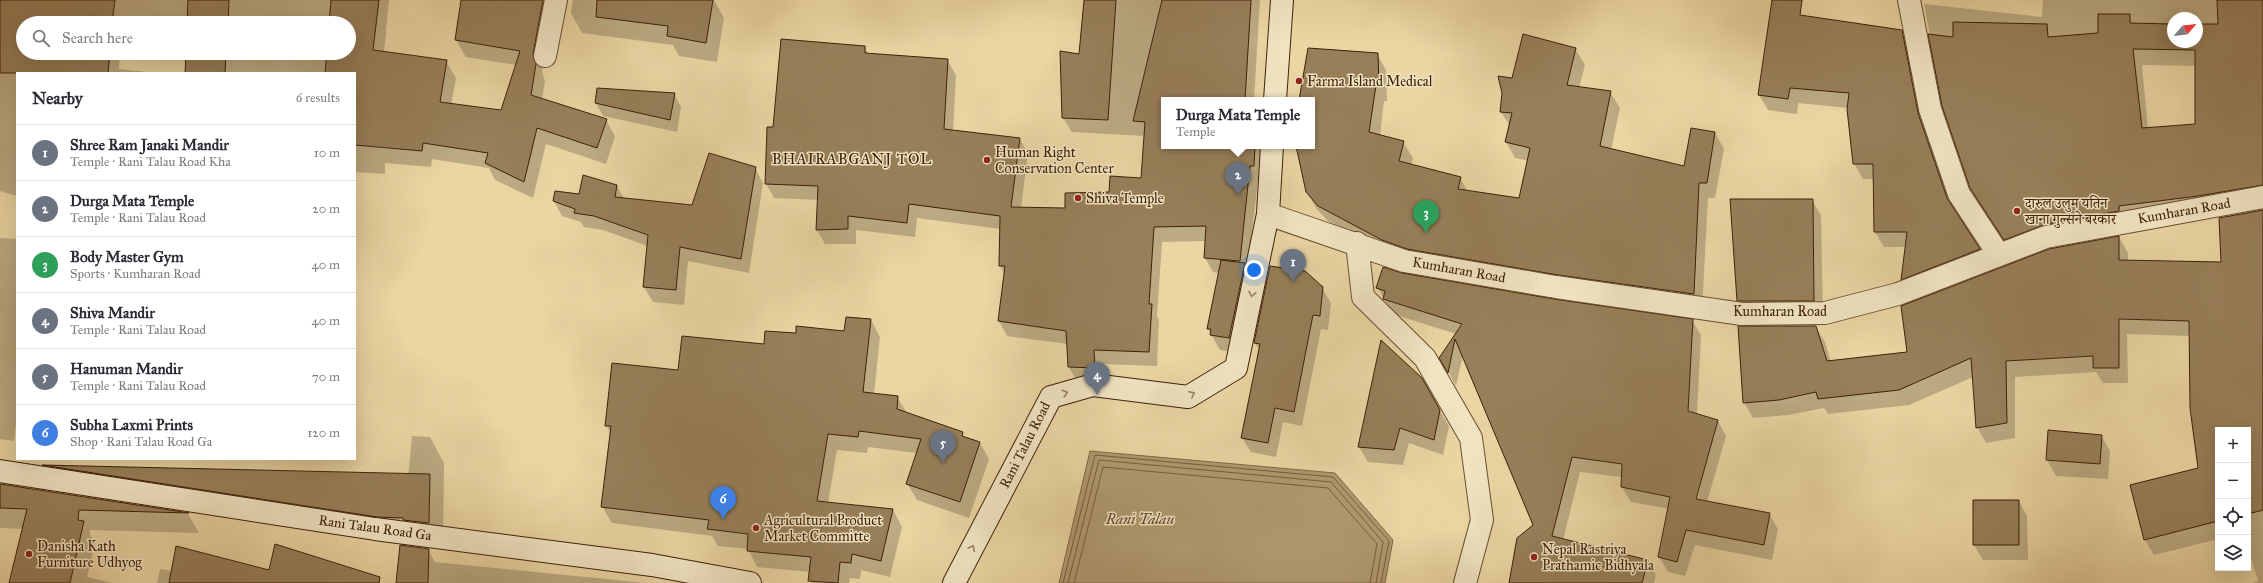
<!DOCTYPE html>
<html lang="en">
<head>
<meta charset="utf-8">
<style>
	:root { --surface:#fff; --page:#f2f2f3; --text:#2b2b33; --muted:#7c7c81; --line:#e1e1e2; --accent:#111827 }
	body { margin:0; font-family:"IM FELL Great Primer","Noto Serif Devanagari",serif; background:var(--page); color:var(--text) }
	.controls { position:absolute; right:12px; bottom:12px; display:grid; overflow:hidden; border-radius:0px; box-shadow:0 4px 16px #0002 }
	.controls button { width:36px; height:36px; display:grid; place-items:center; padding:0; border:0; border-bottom:1px solid var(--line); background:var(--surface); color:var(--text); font:20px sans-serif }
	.compass { position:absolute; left:2167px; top:12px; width:36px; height:36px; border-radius:50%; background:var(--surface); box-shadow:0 4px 16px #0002; rotate:63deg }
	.you { position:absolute; left:1254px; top:270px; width:14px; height:14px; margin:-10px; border:3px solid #fff; border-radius:50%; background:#1a73e8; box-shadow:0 0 0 6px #1a73e833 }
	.badge { display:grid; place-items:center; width:26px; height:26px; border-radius:50%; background:var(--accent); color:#fff; font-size:13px; font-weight:700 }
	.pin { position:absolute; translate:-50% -33px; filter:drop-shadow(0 1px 2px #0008) }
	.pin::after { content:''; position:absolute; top:21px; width:14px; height:12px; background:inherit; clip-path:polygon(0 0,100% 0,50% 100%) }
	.popup { position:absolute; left:1161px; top:97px; width:154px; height:52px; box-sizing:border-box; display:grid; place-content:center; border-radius:0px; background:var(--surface); filter:drop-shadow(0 1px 3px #0005); font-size:13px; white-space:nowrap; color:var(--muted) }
	.popup b { font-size:15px; color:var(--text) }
	.popup::after { content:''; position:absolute; left:50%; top:100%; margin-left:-8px; border:8px solid transparent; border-top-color:var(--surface) }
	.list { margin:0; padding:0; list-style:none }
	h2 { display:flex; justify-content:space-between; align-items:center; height:52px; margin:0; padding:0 16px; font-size:17px }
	h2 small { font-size:13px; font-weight:400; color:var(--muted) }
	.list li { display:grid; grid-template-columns:26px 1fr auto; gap:12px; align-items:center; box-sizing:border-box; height:56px; padding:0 16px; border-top:1px solid var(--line) }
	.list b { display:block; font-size:15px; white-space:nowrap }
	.list p { margin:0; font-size:13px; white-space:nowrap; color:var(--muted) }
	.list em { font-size:13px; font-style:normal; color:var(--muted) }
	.icon { flex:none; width:22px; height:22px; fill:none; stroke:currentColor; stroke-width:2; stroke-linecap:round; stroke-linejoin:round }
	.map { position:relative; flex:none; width:2263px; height:583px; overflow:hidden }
	.search { position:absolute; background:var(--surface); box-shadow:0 4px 16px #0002; left:16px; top:16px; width:340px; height:44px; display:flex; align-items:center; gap:10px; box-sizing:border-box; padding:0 14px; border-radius:22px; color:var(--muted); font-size:15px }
	.panel { position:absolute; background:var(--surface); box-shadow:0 4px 16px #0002; left:16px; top:72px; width:340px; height:388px; border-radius:0px }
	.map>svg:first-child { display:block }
	.water { fill:#af986e; stroke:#816845 }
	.shadow { fill:#0003; fill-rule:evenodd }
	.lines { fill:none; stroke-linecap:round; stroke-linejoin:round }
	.shore { stroke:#765c3b; stroke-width:1 }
	.building { fill:#977f59; stroke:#3d2108; fill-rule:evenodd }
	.street-casing { stroke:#684e2f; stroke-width:24 }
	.secondary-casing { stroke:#3d2108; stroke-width:24 }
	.street { stroke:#f1e4c3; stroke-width:22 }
	.secondary { stroke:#f1e4c3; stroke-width:22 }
	.oneway { stroke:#978266 }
	.poi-dot { fill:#8f2418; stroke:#f1e4c3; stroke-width:1.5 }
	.labels { text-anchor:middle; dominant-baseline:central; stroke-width:3; stroke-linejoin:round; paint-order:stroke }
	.poi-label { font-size:14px; fill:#3d2108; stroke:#f1e4c3; text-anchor:start }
	.street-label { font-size:14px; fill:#3d2108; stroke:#f1e4c3 }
	.neighbourhood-label { font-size:15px; letter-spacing:1px; fill:#3d2108; stroke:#f1e4c3 }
	.water-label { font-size:15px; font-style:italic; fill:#5f4527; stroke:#f1e4c3 }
</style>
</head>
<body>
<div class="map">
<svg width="2263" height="583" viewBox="0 0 2263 583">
	<rect width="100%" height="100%" fill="#ead5a3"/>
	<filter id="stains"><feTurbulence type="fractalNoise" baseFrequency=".005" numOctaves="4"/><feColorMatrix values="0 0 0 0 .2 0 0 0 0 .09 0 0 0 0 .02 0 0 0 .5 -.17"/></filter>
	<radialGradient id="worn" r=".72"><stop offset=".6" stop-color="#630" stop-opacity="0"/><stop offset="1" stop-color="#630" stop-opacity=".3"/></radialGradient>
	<path class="water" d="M1090,451L1335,473L1393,540L1385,583H1059Z"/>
	<path class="shadow" d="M4,0H389L384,53L446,61L456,78L451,105L502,111L516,65L466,57L456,40L463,0H550L555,10L542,71L545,82L542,99L606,120L615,136L606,164L546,144L533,198L495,180L489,168L432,159L431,167L385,163V174L355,172V73H186L187,53H349V23H146L123,21V23H23V53H120L119,69L156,73H17V196L0,191V26Z
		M573,0H714L724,18L717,62L679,56L673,45L582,33L571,13Z
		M1085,0H1260L1254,100H1164V146H1263L1262,180H1258L1238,353L1220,350L1208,329L1219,273L1213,272L1205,258L1206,241L1162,242L1157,316L1159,320L1157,366L1102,364L1103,383L1077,382L1069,367L1068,344L1007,336L999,321L1005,275L1000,266L1001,229L917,218L915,237L856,230V244H825L817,230L818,200L774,198L766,184L774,129L865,47L868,54L947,60L956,75L953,131L1020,139L1028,154L1021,208L1066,209L1142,179L1145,136L1072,132L1063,118L1080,55Z
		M2043,0H2263V201L2014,255L1971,188L1943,106L1924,4L2042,17ZM2173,18H2197V42H2173ZM2142,65L2196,66V125L2148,129Z
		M1901,31L1910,46L1927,129L1954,211L1988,265L1910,295L1902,279L1906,247H1884L1875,232L1874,179H1863L1854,163L1848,108L1798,103L1797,114L1768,110L1759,95Z
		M1575,49L1585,65L1579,88L1610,92L1620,108L1611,150L1685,167L1715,133L1724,149L1715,198H1708L1702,310L1392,256L1328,221L1316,208L1307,192L1297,146H1312V100H1300L1377,54L1386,70L1387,101H1384L1380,136L1403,142L1413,158L1411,165L1460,178L1468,192L1520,199L1529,161L1515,158L1506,142L1510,126L1501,112L1513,79Z
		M674,94L681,107L677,132L603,116L596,103Z
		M755,168L763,183L749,273L688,261L684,305L653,302L644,287L648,246L603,230L584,227L581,222L562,216L554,201L617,186L624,199L693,206Z
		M1812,200L1821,215L1823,316H1747L1738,300Z
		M2263,211V583H2253L2258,581L2248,547V430H2218V539L2154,555L2145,540L2199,469L2190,336L2127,334L2128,383H2103L2096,372L2015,377V438L1986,443L1977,427L1973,377L1909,405L1828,414L1824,408L1788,415L1753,418L1744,402L1816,327L1825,342L1831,362L1909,353L2119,237L2128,253V261L2222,263Z
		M0,238L17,239V414L14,441L0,439Z
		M1402,274L1554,300L1692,320L1701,335L1697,414L1718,421L1726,436L1707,502L1769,514L1778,529L1772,560L1695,545L1685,576L1668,572L1659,557L1669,509L1631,502L1622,487V477L1580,472L1563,540L1647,560L1656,575L1654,583H1510L1534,526L1463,355L1456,386L1441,358L1456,334L1393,314L1378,288Z
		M1322,288L1331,303L1328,330L1321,329L1302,426L1283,422L1276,457L1251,452L1242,438L1260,351L1255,343Z
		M871,320L880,337L874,394L897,397L907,413L962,433L965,438L980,443L989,459L969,518L917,500L907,483L917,453L868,447L867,453L837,450L828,503L893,510L902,527L890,577L861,570L860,579L850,578L849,583H811L810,572L757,567L748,549L718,546L712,536L612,523L602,506L611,434L606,425L678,371L797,334L845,332Z
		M1421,378L1449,426L1443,455L1409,443L1403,465L1368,462L1359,447Z
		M2049,431L2101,435L2110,451L2108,479L2056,476L2047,460Z
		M412,436L430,437L444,463L443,548L418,545L404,520L403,511L394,542L58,490L44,466L392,474L406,498Z
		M0,483L1,485L188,514L199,533L90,530V534L95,543L87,577L113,583H10L23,529L0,528Z
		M2019,501L2027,516L2028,560H1983L1974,545Z
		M428,550L435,562L646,583H397Z
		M160,569L172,571H270L350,583H157Z"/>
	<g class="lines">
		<path class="shore" d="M1063,583L1095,455L1333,477L1389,541L1381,583
			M1068,583L1099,460L1331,482L1383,542L1376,583
			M1074,583L1103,467L1328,488L1377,544L1370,583"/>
	</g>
	<path class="building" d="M0,0H115L112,23H23V53H110L108,73H0Z
		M188,0H229L228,23H187Z
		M331,0H379L373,50L447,60L440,102L501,110L520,51L455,40L461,0H543L533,54L536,64L531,95L607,119L597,148L537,128L524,182L485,163L488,153L423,143L422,151L355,145V73H325L327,53H349V23H329Z
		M597,0H713L706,43L667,36L668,26L596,17Z
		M1084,0H1116L1108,120L1062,118L1060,51L1079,54Z
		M1162,0H1251L1245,100H1164V146H1255L1254,166H1250L1240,261L1204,258L1206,226L1154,227L1149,304H1152L1149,352L1094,350L1095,368L1068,367L1066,331L998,321L1005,266H999L1000,216L909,204L907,223L848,216V229L816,230L818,186L765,184L767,127H773L781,39L865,46V53L948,59L944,129L1020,138L1011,207L1065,208V193L1109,192L1110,176L1141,178L1145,122L1133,121Z
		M1772,0H1802L1800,15L1902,30L1918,113L1947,198L1980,249L1901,280L1907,232H1874L1873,164H1853L1847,109L1849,93L1790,88L1788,99L1758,95Z
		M2217,0H2263V185L2198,196L2119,206V211L2044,225L2004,240L1970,188L1942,106L1928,34L1953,37V22L2047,24L2048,37L2098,33V14H2130V23L2173,24V42H2197V24H2218ZM2133,49L2195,50V124L2142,128Z
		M1523,34L1576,48L1567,85L1611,91L1600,146L1684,166L1691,128L1715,132L1707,183H1699L1694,294L1558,275L1407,249L1382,240L1318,206L1306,192L1296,146H1312V100H1299L1308,48L1378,53L1379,85H1376L1369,132L1404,141L1399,161L1461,177L1458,189L1519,198L1530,148L1505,142L1512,113L1500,112L1502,93L1498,76L1512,78Z
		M186,53H226L225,73H185Z
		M597,88L675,93L670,120L595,103Z
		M709,153L756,167L741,259L680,247L676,290L643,287L648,235L594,216L574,213L575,209L553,201L555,191L579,194L583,175L617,185L615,197L692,205Z
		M1730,199H1813L1814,301H1737Z
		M2263,210V510L2248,514V430H2218V521L2144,540L2130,485L2198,468L2190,408L2189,321L2119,319V368H2093V356L2006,361L2007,423L1976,428L1971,358L1899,390L1818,399L1816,392L1779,400L1743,403L1738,326H1816L1827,361L1907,352L1901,306L2049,249L2119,236V260L2221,262L2219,218Z
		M1221,260L1245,263L1229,338L1210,335L1211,329H1207Z
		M1270,266L1305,271L1323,287L1320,316L1313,315L1294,412L1275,408L1268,443L1241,438L1260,344L1254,343Z
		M1383,267L1402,273L1554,299L1693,319L1688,411L1718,420L1696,499L1770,513L1764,545L1686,530L1677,562L1658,557L1670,497L1621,487L1622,464L1572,457L1552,536L1648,560L1642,583H1509L1517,538L1533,525L1455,339L1448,373L1439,358L1462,324L1383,299L1385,291L1376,288Z
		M846,317L871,319L863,392L898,396L897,409L963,432L962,436L980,442L960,502L906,484L921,439L859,431L858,437L828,434L817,501L893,509L881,561L852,554L851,563L840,562L838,583L808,581L811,557L747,551L748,534L707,529L709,520L601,507L611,426H605L612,363L678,370L682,336L764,344L765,331L796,333V326L844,331Z
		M1381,340L1422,378L1440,410L1434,440L1400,428L1394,450L1358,447Z
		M2048,430L2102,435L2100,464L2046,460Z
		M42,465L430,474L429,523L403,520V518L377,517Z
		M0,484L189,513L79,510L78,520L84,521L70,583H9L27,509L0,508Z
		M1973,500H2019V545H1973Z
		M275,544L380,577L379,583H169L176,546L269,570Z
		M400,545L429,549L428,583H396Z"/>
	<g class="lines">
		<defs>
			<path id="street" d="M1909,0L1930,109L1959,194L1999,255
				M545,56L556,0
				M1268,214L1404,261L1556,287L1742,314L1825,313L1898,294L2046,237L2263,197
				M1357,243L1363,297L1425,358L1471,438L1482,520L1465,583"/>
			<path id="secondary" d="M1275,100L1282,0
				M0,471L375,529L652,565L750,583
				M954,583L1051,397L1093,385L1188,397L1236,368L1268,214L1272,146"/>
		</defs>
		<use href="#street" class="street-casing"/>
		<use href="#secondary" class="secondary-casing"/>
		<use href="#street" class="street"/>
		<use href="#secondary" class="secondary"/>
	</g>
	<defs><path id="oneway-chevron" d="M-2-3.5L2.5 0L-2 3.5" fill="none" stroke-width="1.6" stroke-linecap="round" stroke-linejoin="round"/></defs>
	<g class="oneway">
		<use href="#oneway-chevron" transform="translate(1252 294) rotate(102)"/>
		<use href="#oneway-chevron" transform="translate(1065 393) rotate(-16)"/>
		<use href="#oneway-chevron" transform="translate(1192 394) rotate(-27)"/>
		<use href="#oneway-chevron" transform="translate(972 548) rotate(-63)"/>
	</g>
	<g class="poi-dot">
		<circle cx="1299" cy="81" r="4"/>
		<circle cx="987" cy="160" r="4"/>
		<circle cx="1078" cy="198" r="4"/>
		<circle cx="2017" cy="211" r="4"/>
		<circle cx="756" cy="528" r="4"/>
		<circle cx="29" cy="554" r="4"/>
		<circle cx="1534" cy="557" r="4"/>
	</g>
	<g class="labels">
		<g class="poi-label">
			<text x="1307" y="81">Farma Island Medical</text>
			<text x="995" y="152">Human Right<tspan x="995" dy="16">Conservation Center</tspan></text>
			<text x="1086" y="198">Shiva Temple</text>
			<text x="2025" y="203">दारुल उलुम यतिन<tspan x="2025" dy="16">खाना गुल्सने बरकार</tspan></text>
			<text x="764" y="520">Agricultural Product<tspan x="764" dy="16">Market Committe</tspan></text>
			<text x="37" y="546">Danisha Kath<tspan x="37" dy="16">Furniture Udhyog</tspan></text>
			<text x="1542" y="549">Nepal Rastriya<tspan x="1542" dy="16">Prathamic Bidhyala</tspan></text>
		</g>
		<g class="street-label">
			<text transform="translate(2184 211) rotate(-10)">Kumharan Road</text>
			<text transform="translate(1459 270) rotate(10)">Kumharan Road</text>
			<text x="1780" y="311">Kumharan Road</text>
			<text transform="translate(1025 445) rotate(-63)">Rani Talau Road</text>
			<text transform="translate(375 528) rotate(8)">Rani Talau Road Ga</text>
		</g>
		<g class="neighbourhood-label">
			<text x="852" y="159">BHAIRABGANJ TOL</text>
		</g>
		<g class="water-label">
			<text x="1140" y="519">Rani Talau</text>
		</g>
	</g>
	<rect width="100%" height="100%" filter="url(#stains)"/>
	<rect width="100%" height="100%" fill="url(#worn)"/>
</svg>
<div class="controls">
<button>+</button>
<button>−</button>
<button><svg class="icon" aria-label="locate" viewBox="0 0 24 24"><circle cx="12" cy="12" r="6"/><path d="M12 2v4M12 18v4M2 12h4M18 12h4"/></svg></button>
<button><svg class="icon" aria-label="layers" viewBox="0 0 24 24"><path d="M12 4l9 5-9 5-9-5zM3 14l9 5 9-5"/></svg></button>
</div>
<svg class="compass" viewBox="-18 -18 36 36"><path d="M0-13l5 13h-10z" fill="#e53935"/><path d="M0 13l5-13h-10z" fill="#7c7c81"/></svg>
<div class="you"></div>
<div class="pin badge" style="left:1293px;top:282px;background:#6b7280">1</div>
<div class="pin badge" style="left:1238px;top:195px;background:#6b7280">2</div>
<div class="popup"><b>Durga Mata Temple</b>Temple</div>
<div class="pin badge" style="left:1426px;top:233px;background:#2e9e5b">3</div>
<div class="pin badge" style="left:1097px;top:395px;background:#6b7280">4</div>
<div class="pin badge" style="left:943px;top:463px;background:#6b7280">5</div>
<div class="pin badge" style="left:723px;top:519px;background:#3f7fe0">6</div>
<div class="search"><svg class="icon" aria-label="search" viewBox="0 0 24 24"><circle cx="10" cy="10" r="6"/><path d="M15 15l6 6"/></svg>Search here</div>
<section class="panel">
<h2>Nearby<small>6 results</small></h2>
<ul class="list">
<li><span class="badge" style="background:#6b7280">1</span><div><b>Shree Ram Janaki Mandir</b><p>Temple · Rani Talau Road Kha</p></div><em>10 m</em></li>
<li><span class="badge" style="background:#6b7280">2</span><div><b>Durga Mata Temple</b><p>Temple · Rani Talau Road</p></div><em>20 m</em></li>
<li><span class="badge" style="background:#2e9e5b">3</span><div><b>Body Master Gym</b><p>Sports · Kumharan Road</p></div><em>40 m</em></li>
<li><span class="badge" style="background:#6b7280">4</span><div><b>Shiva Mandir</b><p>Temple · Rani Talau Road</p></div><em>40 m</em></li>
<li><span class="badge" style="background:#6b7280">5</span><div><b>Hanuman Mandir</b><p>Temple · Rani Talau Road</p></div><em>70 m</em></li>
<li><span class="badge" style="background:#3f7fe0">6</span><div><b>Subha Laxmi Prints</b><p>Shop · Rani Talau Road Ga</p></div><em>120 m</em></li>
</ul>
</section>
</div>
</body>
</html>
